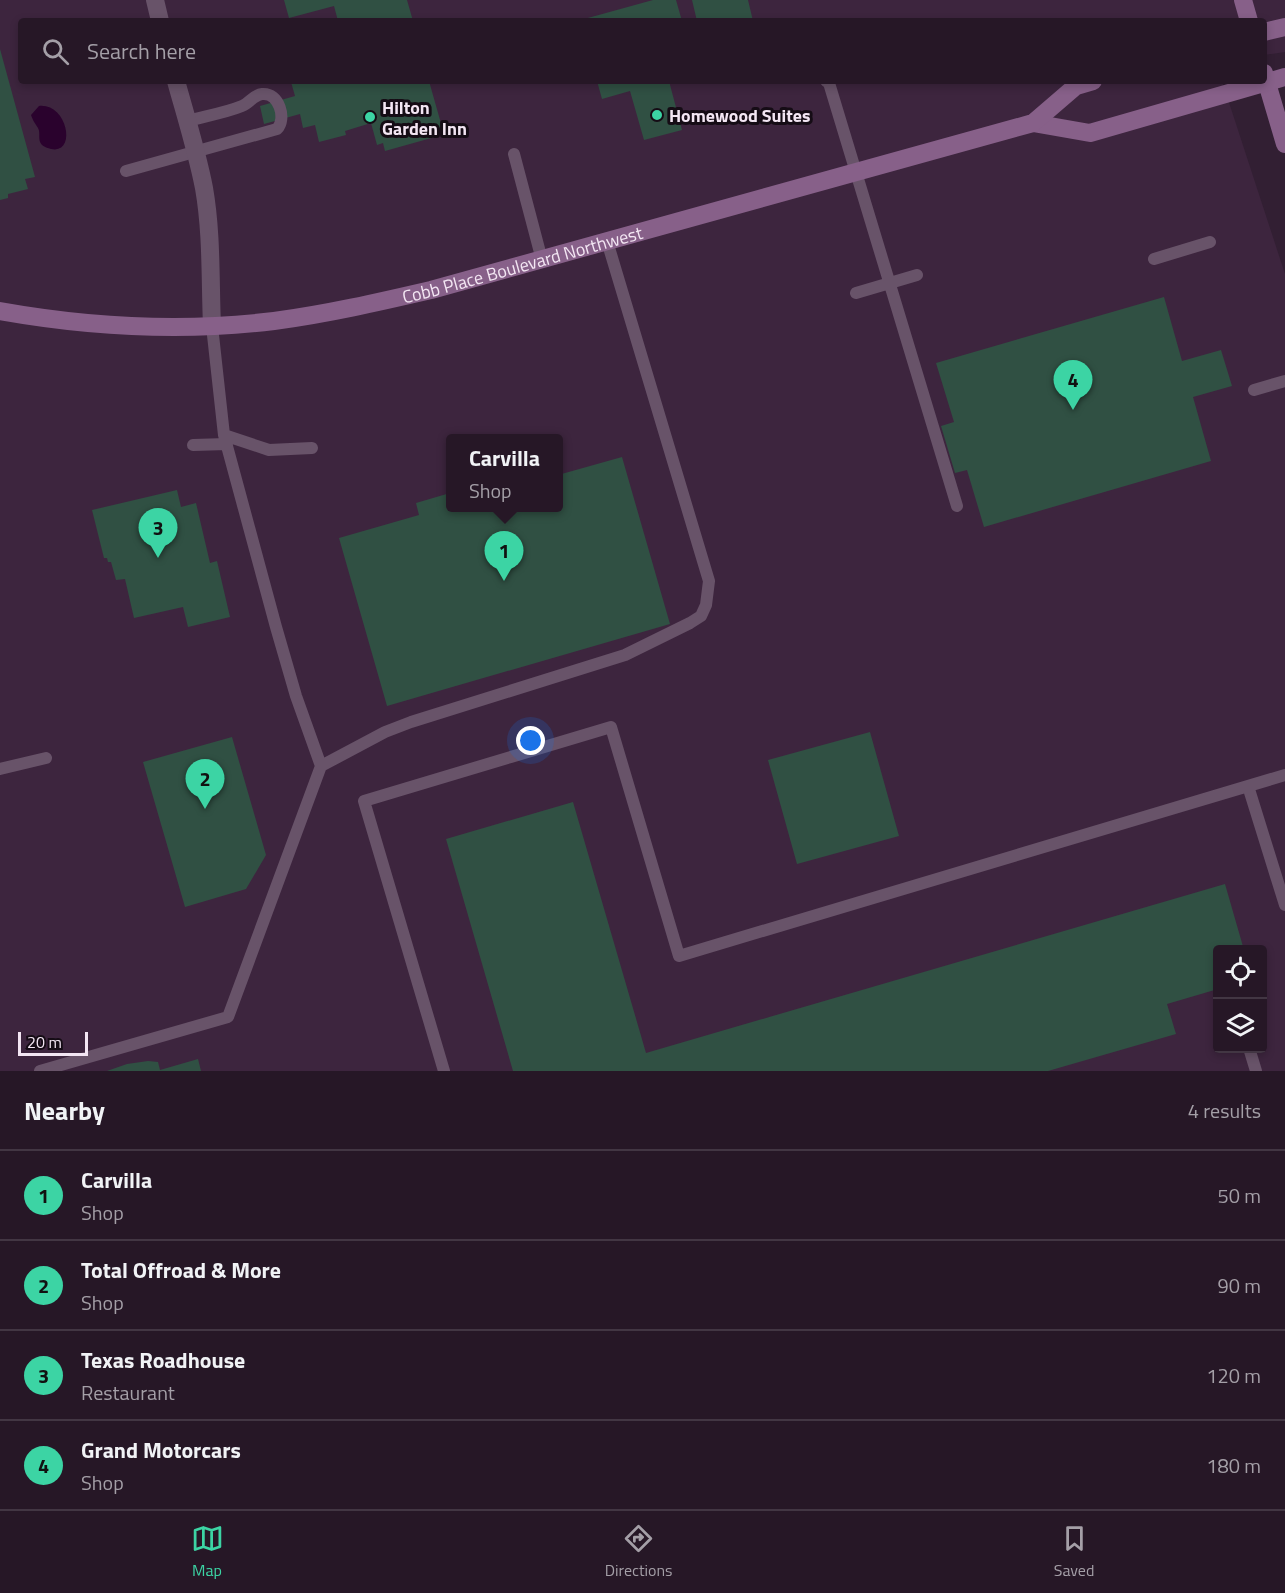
<!DOCTYPE html>
<html lang="en">
<head>
<meta charset="utf-8">
<style>
	:root { --surface:#261726; --page:#322432; --text:#f1f3f6; --muted:#a49fa7; --line:#423643; --accent:#3cd4a4 }
	body { margin:0; font-family:"Titillium Web",sans-serif; background:var(--page); color:var(--text) }
	.controls { position:absolute; right:18px; bottom:18px; display:grid; overflow:hidden; border-radius:6px; box-shadow:0 3px 9px #0003 }
	.controls button { width:54px; height:54px; display:grid; place-items:center; padding:0; border:0; border-bottom:2px solid var(--line); background:var(--surface); color:var(--text); font:30px sans-serif }
	.scale { position:absolute; left:18px; bottom:15px; width:70px; box-sizing:border-box; padding-left:6px; border:3px solid #f3e6f3; border-top:0; font-size:16px; line-height:21px; white-space:nowrap; color:#f3e6f3; -webkit-text-stroke:4px #150c15; paint-order:stroke }
	.you { position:absolute; left:531px; top:741px; width:21px; height:21px; margin:-15px; border:4px solid #fff; border-radius:50%; background:#1a73e8; box-shadow:0 0 0 9px #1a73e833 }
	.badge { display:grid; place-items:center; width:39px; height:39px; border-radius:50%; background:var(--accent); color:#111; font-size:20px; font-weight:700 }
	.pin { position:absolute; translate:-50% -50px; filter:drop-shadow(0 2px 3px #0008) }
	.pin::after { content:''; position:absolute; top:32px; width:21px; height:18px; background:inherit; clip-path:polygon(0 0,100% 0,50% 100%) }
	.popup { position:absolute; left:446px; top:434px; width:117px; height:78px; box-sizing:border-box; display:grid; place-content:center; border-radius:6px; background:var(--surface); filter:drop-shadow(0 2px 4px #0005); font-size:20px; white-space:nowrap; color:var(--muted) }
	.popup b { font-size:22px; color:var(--text) }
	.popup::after { content:''; position:absolute; left:50%; top:100%; margin-left:-12px; border:12px solid transparent; border-top-color:var(--surface) }
	.list { margin:0; padding:0; list-style:none }
	h2 { display:flex; justify-content:space-between; align-items:center; height:78px; margin:0; padding:0 24px; font-size:26px }
	h2 small { font-size:20px; font-weight:400; color:var(--muted) }
	.list li { display:grid; grid-template-columns:39px 1fr auto; gap:18px; align-items:center; box-sizing:border-box; height:90px; padding:0 24px; border-top:2px solid var(--line) }
	.list b { display:block; font-size:22px; white-space:nowrap }
	.list p { margin:0; font-size:20px; white-space:nowrap; color:var(--muted) }
	.list em { font-size:20px; font-style:normal; color:var(--muted) }
	.icon { flex:none; width:33px; height:33px; fill:none; stroke:currentColor; stroke-width:2; stroke-linecap:round; stroke-linejoin:round }
	.map { position:relative; flex:none; width:1285px; height:1071px; overflow:hidden }
	.search { position:absolute; background:var(--surface); box-shadow:0 3px 9px #0003; left:18px; right:18px; top:18px; height:66px; display:flex; align-items:center; gap:15px; box-sizing:border-box; padding:0 21px; border-radius:6px; color:var(--muted); font-size:22px }
	.sheet { height:438px; background:var(--surface) }
	nav { display:flex; justify-content:space-around; align-items:center; box-sizing:border-box; height:84px; border-top:2px solid var(--line); background:var(--surface); font-size:16px; color:var(--muted) }
	nav a { display:grid; justify-items:center; gap:3px }
	nav .on { color:var(--accent) }
	.map>svg:first-child { display:block }
	.built { fill:#3d253e; fill-rule:evenodd }
	.water { fill:#2a022d }
	.building { fill:#305043 }
	.lines { fill:none; stroke-linecap:round; stroke-linejoin:round }
	.lane { stroke:#685369; stroke-width:12 }
	.street { stroke:#685369; stroke-width:18 }
	.secondary { stroke:#876089; stroke-width:18 }
	.poi-dot { fill:#3cd4a4; stroke:#150c15; stroke-width:2 }
	.labels { text-anchor:middle; dominant-baseline:central; stroke-width:6; stroke-linejoin:round; paint-order:stroke }
	.poi-label { font-size:18px; font-weight:bold; fill:#f3e6f3; stroke:#150c15; text-anchor:start }
	.street-label { font-size:18px; fill:#f3e6f3; stroke:#150c15 }
</style>
</head>
<body>
<div class="map">
<svg width="1285" height="1071" viewBox="0 0 1285 1071">
	<rect width="100%" height="100%" fill="#321f33"/>
	<path class="built" d="M0,0H1285V52L1264,55V21H21V81H1222L1285,274V1071H0ZM450,438H558V508H450ZM1218,950H1262V1048H1218Z"/>
	<path class="water" d="M39,106C68,103 77,155 51,149C48,148 44,147 42,145C37,140 41,133 38,128C35,123 33,121 31,115Z"/>
	<path class="building" d="M284,0H407L413,21H338L334,6L289,18Z
		M653,0H676L682,21H577Z
		M692,0H748L753,21H697Z
		M0,49L35,177L25,179L28,189L8,194V198L0,200Z
		M295,81H429L442,127L433,130L435,137L385,151L383,143L377,145L371,123L345,131L346,135L319,142L315,125L303,128L300,114L264,124L260,106L295,96L291,82Z
		M597,81H669L682,130L644,140L630,91L602,99Z
		M1164,297L1182,361L1221,350L1232,386L1193,397L1211,461L984,527L967,470L955,473L941,426L954,422L936,363Z
		M622,457L670,624L387,706L339,538L419,515L416,503L450,493V508H558V475Z
		M177,490L181,507L196,503L210,563L217,561L230,617L188,627L183,607L134,618L125,579L116,580L111,562H108L107,558H104L92,510Z
		M870,732L899,836L797,864L768,760Z
		M232,737L266,855L246,889L185,907L143,762Z
		M573,802L646,1053L1225,884L1244,950H1218V989L1167,1004L1176,1034L1048,1071H513L446,839Z
		M198,1059L201,1071H107L127,1064L148,1061L158,1062L160,1070Z"/>
	<g class="lines">
		<path class="lane" d="M826,81L829,83L957,506
			M514,154L542,260
			M126,171L277,129C287,119 279,92 262,94C253,95 250,103 242,106C225,113 205,116 187,121
			M1154,259L1210,242
			M856,293L917,275
			M1254,390L1285,381
			M224,435L269,450L312,448
			M193,445L227,444
			M321,766L385,732L411,722L625,655L690,623L701,616L706,605L709,581L607,241
			M0,769L46,758
			M1248,786L1285,905
			M1249,1048L1256,1071
			M40,1071L228,1017L321,766L296,696L276,627L224,435L212,326
			M444,1071L364,801L611,727L679,956L1285,775"/>
		<path class="street" d="M155,0L160,21
			M176,81C186,117 197,152 204,188C212,234 210,280 212,326"/>
		<g class="secondary">
			<path d="M1243,0L1249,21"/>
			<path d="M1264,32L1285,27"/>
			<path d="M1264,73L1285,144"/>
			<path d="M1033,123L1090,133L1285,77"/>
			<path id="s1" d="M0,311C90,327 183,332 274,321C327,314 379,302 431,290L1033,123L1076,86L1093,81"/>
		</g>
	</g>
	<g class="poi-dot">
		<circle cx="657" cy="115" r="6"/>
		<circle cx="370" cy="117" r="6"/>
	</g>
	<g class="labels">
		<g class="poi-label">
			<text x="382" y="107">Hilton<tspan x="382" dy="21">Garden Inn</tspan></text>
			<text x="669" y="115">Homewood Suites</text>
		</g>
		<g class="street-label">
			<text stroke="none"><textPath href="#s1" startOffset="530">Cobb Place Boulevard Northwest</textPath></text>
		</g>
	</g>
</svg>
<div class="controls">
<button><svg class="icon" aria-label="locate" viewBox="0 0 24 24"><circle cx="12" cy="12" r="6"/><path d="M12 2v4M12 18v4M2 12h4M18 12h4"/></svg></button>
<button><svg class="icon" aria-label="layers" viewBox="0 0 24 24"><path d="M12 4l9 5-9 5-9-5zM3 14l9 5 9-5"/></svg></button>
</div>
<div class="scale">20 m</div>
<div class="you"></div>
<div class="pin badge" style="left:504px;top:581px">1</div>
<div class="popup"><b>Carvilla</b>Shop</div>
<div class="pin badge" style="left:205px;top:809px">2</div>
<div class="pin badge" style="left:158px;top:558px">3</div>
<div class="pin badge" style="left:1073px;top:410px">4</div>
<div class="search"><svg class="icon" aria-label="search" viewBox="0 0 24 24"><circle cx="10" cy="10" r="6"/><path d="M15 15l6 6"/></svg>Search here</div>
</div>
<section class="sheet">
<h2>Nearby<small>4 results</small></h2>
<ul class="list">
<li><span class="badge">1</span><div><b>Carvilla</b><p>Shop</p></div><em>50 m</em></li>
<li><span class="badge">2</span><div><b>Total Offroad &amp; More</b><p>Shop</p></div><em>90 m</em></li>
<li><span class="badge">3</span><div><b>Texas Roadhouse</b><p>Restaurant</p></div><em>120 m</em></li>
<li><span class="badge">4</span><div><b>Grand Motorcars</b><p>Shop</p></div><em>180 m</em></li>
</ul>
</section>
<nav>
<a class="on"><svg class="icon" aria-label="map" viewBox="0 0 24 24"><path d="M3 6l6-2 6 2 6-2v14l-6 2-6-2-6 2zM9 4v14M15 6v14"/></svg>Map</a>
<a><svg class="icon" aria-label="directions" viewBox="0 0 24 24"><path d="M12 3l9 9-9 9-9-9zM9 14v-3h6M13 9l2 2-2 2"/></svg>Directions</a>
<a><svg class="icon" aria-label="saved" viewBox="0 0 24 24"><path d="M7 4h10v16l-5-4-5 4z"/></svg>Saved</a>
</nav>
</body>
</html>
